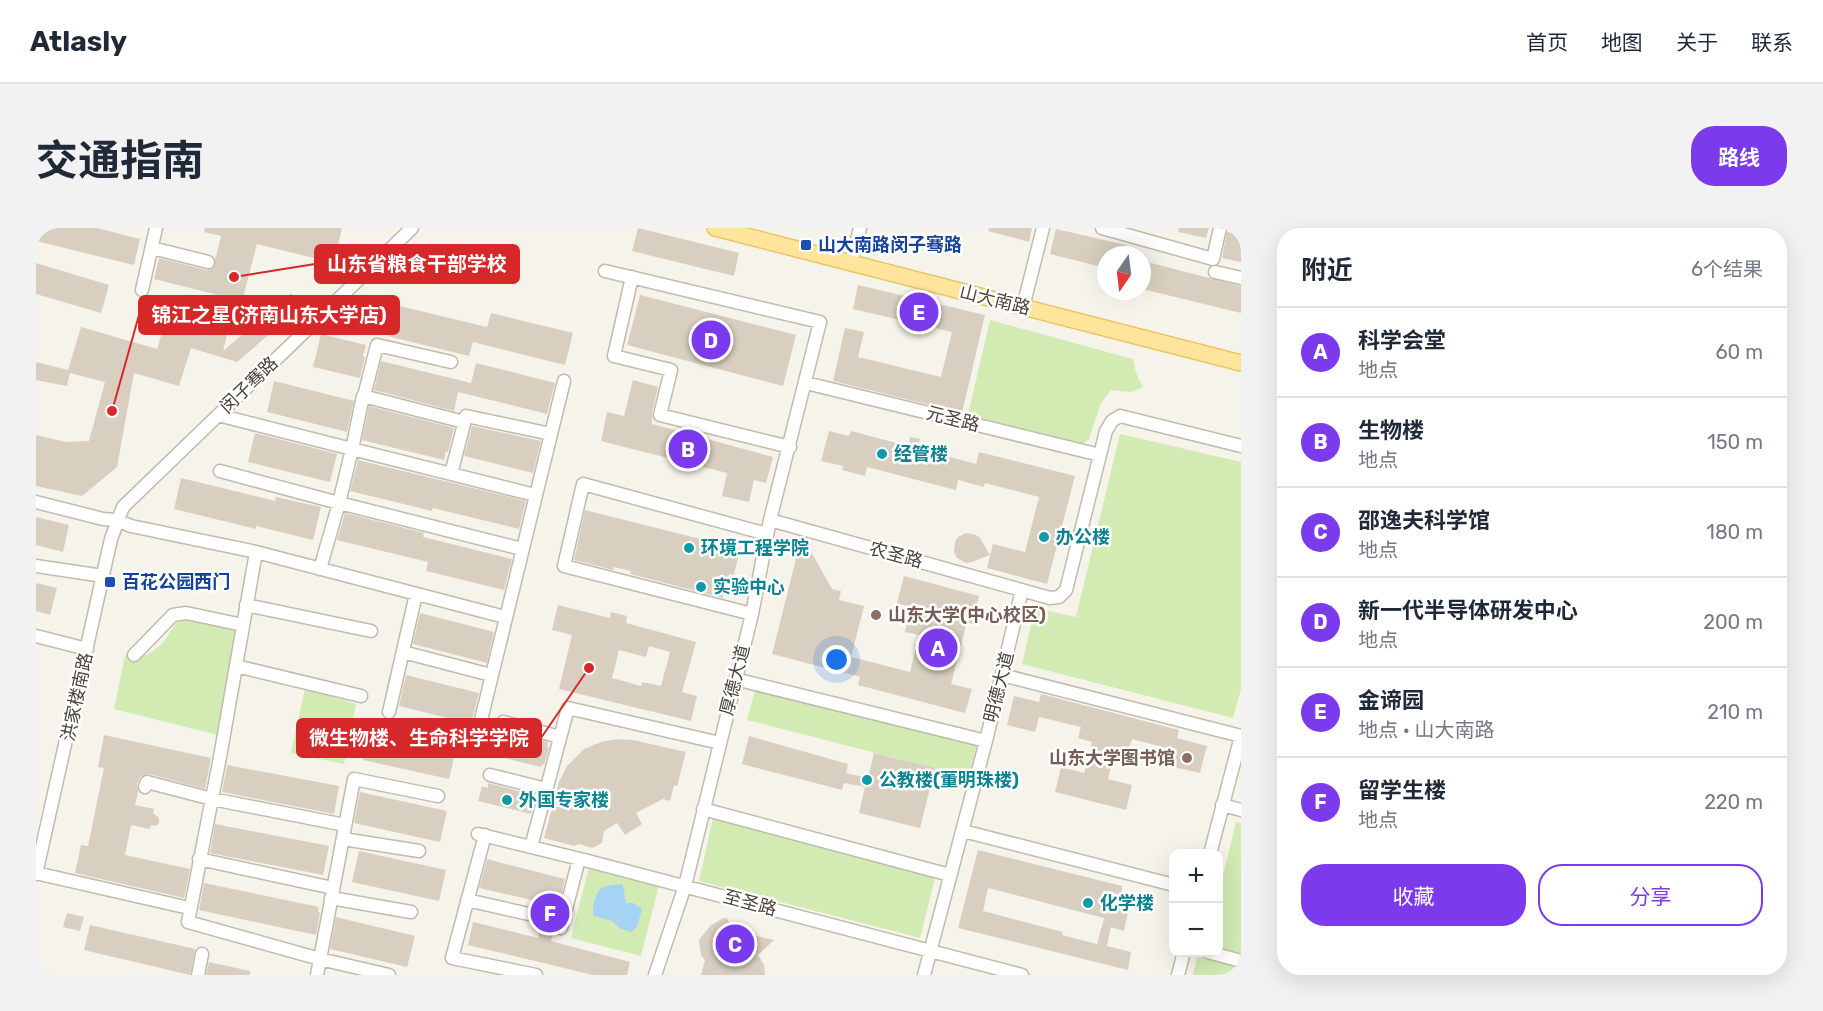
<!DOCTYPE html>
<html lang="zh">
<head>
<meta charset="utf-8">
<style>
	:root { --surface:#fff; --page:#f2f2f3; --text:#1f2937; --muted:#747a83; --line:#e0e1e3; --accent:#7c3aed }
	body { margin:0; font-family:Rubik,"Noto Sans SC",sans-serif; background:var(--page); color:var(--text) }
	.controls { position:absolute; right:18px; bottom:18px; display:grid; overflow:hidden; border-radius:12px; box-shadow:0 6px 24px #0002 }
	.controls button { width:54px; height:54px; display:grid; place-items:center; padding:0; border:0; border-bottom:2px solid var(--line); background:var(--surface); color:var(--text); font:30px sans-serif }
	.compass { position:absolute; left:1061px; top:18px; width:54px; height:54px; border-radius:50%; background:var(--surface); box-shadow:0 6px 24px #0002; rotate:194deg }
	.you { position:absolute; left:801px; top:432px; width:21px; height:21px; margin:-15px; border:4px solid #fff; border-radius:50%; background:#1a73e8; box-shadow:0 0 0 9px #1a73e833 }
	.badge { display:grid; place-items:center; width:39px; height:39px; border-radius:50%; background:var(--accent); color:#fff; font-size:20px; font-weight:700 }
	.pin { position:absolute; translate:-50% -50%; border:3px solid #fff; box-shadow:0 2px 6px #0006 }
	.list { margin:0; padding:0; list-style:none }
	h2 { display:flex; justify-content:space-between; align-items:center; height:78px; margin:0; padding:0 24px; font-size:26px }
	h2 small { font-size:20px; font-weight:400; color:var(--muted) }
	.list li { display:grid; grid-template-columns:39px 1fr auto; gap:18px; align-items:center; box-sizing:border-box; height:90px; padding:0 24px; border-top:2px solid var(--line) }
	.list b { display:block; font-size:22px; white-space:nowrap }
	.list p { margin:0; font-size:20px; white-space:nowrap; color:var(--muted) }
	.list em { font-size:20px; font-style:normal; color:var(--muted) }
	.actions { display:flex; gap:12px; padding:18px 24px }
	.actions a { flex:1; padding:14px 0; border:2px solid var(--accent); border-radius:24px; text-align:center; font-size:21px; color:var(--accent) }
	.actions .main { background:var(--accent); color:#fff }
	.map { position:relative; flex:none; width:1205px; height:747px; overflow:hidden; border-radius:24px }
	header { display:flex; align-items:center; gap:36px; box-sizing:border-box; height:84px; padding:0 30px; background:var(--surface); border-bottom:2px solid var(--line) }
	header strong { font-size:28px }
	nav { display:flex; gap:33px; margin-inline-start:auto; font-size:21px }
	.intro { display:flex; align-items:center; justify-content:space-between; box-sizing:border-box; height:144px; padding:0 36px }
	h1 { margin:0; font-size:42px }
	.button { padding:15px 27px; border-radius:24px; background:var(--accent); color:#fff; font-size:21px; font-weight:700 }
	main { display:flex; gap:36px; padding:0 36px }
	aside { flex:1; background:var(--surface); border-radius:24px; box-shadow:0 6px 24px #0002 }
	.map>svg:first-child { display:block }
	.green { fill:#d1ebb3 }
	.water { fill:#a6d3f4 }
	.building { fill:#d8cfc0; fill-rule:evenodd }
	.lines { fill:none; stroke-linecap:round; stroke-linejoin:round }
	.minor-casing { stroke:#c2bbad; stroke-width:15 }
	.major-casing { stroke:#eac466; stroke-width:18 }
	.minor { stroke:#fff; stroke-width:12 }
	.major { stroke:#ffe49b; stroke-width:15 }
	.transit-dot { fill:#1a4fb4; stroke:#fff; stroke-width:2 }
	.culture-dot { fill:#0f9aa8; stroke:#fff; stroke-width:2 }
	.education-dot { fill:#8d6e63; stroke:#fff; stroke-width:2 }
	.labels { text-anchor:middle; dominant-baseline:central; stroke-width:5; stroke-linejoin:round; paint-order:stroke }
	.transit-label { font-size:18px; font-weight:bold; fill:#164399; stroke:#fff; text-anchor:start }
	.street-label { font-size:18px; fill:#4b4438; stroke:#fff }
	.culture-label { font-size:18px; font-weight:bold; fill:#0d838f; stroke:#fff; text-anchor:start }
	.education-label { font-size:18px; font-weight:bold; fill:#785e54; stroke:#fff; text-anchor:start }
	.leader { fill:none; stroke:#d62828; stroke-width:2 }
	.callout-dot { fill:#d62828; stroke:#fff; stroke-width:2 }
	.callout { fill:#d62828; stroke:#d62828; stroke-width:2 }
	.callout-label { font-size:20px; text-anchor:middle; font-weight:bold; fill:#fff }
</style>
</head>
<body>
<header>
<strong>Atlasly</strong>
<nav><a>首页</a><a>地图</a><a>关于</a><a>联系</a></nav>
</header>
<div class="intro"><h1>交通指南</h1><a class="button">路线</a></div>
<main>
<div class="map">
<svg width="1205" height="747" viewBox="0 0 1205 747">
	<rect width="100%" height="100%" fill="#f6f3eb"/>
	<path class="green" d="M954,92L1097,131L1100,145L1107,159L1095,164L1075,162L1065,175L1053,211L1045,217L931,191Z
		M1084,206L1205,234V461L1197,490L986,436L999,380L1040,389Z
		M145,388L202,403L182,507L78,481L89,427H111L126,416Z
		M269,460L320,476L308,536L255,525Z
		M719,463L941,516L933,549L711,492Z
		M677,590L899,650L884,710L663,653Z
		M1200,594L1205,595V725L1182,719L1183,664Z
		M553,639L623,657L605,728L535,710Z
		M1161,728L1205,740V747H1157Z"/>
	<path class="water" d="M586,656C590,663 587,669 591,675H597L606,681L601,699L595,704L585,701L576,693L558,688C556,676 558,670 565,660L575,657Z"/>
	<path class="building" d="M0,0H61L104,11L98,37L0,13Z
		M169,0H306L298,35L221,16L206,73L118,51L123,30L170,42L177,40L185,8L168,4Z
		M602,0L703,25L698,48L596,23Z
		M953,0H996L993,14L952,3Z
		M1143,0H1173L1170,10L1142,4Z
		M1020,1L1090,17L1088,27H1070V40L1014,26Z
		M1191,4L1205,7V34L1186,30Z
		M1107,33L1205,58V85L1106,61Z
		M0,35L73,57L65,85L0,66Z
		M822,57L949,87L926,185L797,153L809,100L828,104L822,129L905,149L916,104L817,81Z
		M255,65L266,78L201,134L155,120L143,158L98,145L81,239L46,268L0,258V207L30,214L53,213L69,154L34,145L31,158L0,152V134L32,142L45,99L121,121L129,95L124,94L130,73L195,90L187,123Z
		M604,67L760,107L747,158L591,117Z
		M359,77L451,99L455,85L537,105L529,137L437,114L433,128L351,108Z
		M285,106L330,117L327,128L329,129L324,150L277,139Z
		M345,133L435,155L440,135L519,155L511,186L422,164L418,183L338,162Z
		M597,152L622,159L616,185V196L737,229L730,255L718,252L713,274L686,268L691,245L565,213L571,184L588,188Z
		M238,153L318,173L311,204L231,184Z
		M333,178L418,200L412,224L410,223L408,232L326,212Z
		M436,198L505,213L497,245L428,228Z
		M793,203L813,208L815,203L872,218L874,209L884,211L881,220L940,236L943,224L1039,248L1011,356L951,340L957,316L989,324L1003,269L949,255L948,259L922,252L920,262L831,239L829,248L806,242L807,238L785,233Z
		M219,205L301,226L294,254L212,234Z
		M322,232L490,273L483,301L397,280L396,283L314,263Z
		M145,250L239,273L240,269L285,279L277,312L220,298V301L138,281Z
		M549,282L704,321L698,347L693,346L687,370L594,346L595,343L578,339L577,342L538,332Z
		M309,285L388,305L387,309L476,331L468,362L390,343L392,334L301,312Z
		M0,289L33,297L27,324L0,317Z
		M930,305L940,307L944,310L954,327L936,334L930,335L921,330L918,324L919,314L922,309Z
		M763,319L774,322L796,361L805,363L803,372L828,378L815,429L874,444L883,407L869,404L875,379L861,375L868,348L943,368L936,396L931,394L915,456L936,461L929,485L822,457L824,449L736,426Z
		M0,355L21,360L14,387L0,383Z
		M522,377L574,390L575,384L591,388L590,395L660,414L646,464L661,468L655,493L523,461L536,407L516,402ZM613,418L634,424L625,458L606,454L605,458L576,450L583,422L610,429Z
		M384,385L458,404L451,435L377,416Z
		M370,447L443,465L435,496L363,478Z
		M1005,466L1143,502L1141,510L1171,518L1164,545L1133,538L1137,522L1096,511L1092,523L1080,520L1072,551L1096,557L1090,582L1019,564L1025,539L1048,545L1056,514L1042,510L1045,499L1003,489L999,504L971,497L978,468L1003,474Z
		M451,500L512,514L511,519L513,520L508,537L506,536L505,539L447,525L448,519L444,518L447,507Z
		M334,501L420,521L413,551L327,532Z
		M68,507L175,530L169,561L113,546L105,548L101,556L102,564L99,577L118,581L117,585L123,590V595L120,598L115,597L114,601L95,597L89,627L154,641L148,670L39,645L45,617L52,618L68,540L62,539Z
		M713,508L812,536L810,545L832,550L838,525L899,540L884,600L823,585L829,559L808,555L806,562L706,536Z
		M581,511L597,512L650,524L641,558L638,557L634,573L627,571L600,585L606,596L589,607L581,595L568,603L566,615L556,620L543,616L538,618L508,610L523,554L531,538L548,521L565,514Z
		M191,537L303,558L298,586L186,564Z
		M452,555L494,566V568L500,570L495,586L442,573L446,558L452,560Z
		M324,564L411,583L404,614L318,595Z
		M179,596L293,618L287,647L174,625Z
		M942,622L1086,658V664L1096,666L1088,703L1075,699L1071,718L1095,724L1092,742L922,700ZM952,660L1068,690L1061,716L1026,707L1027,704L947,683Z
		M323,623L410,642L403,673L316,654Z
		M451,631L529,651L515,713L594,734L591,747H557L432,717L437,694L502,710L509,675L443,660Z
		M168,655L283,679L282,684L284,685L280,707L163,682Z
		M31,685L48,689L44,703L27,699Z
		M300,689L379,708L371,739L294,721Z
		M687,690H691L696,702L738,712L722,727L728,737L729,747H665L669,732L665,727L663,712L674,698Z
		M54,697L159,721L154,747L48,722Z
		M173,734L214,743V747H170Z"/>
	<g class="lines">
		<defs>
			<path id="minor" d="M1066,0L1177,31L1184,0
				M116,20L172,34
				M815,35L824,0
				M569,43L784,94L734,292L716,386L649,658L619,747
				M1179,44L1205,50
				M596,49L578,128L635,142L624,187L754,219
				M106,62L120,0
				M987,79L1007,0
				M770,155L1064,227
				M327,172L341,117L415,134
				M182,187L316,221L327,168L428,194
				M184,243L303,275L316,221L499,267
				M415,246L430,188L515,206
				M0,274L67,291L81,292L95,298L220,324L469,389
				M734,292L1014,370L1023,369L1030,362L1070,203L1076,193L1084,188L1205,218
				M220,324L184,529L152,694L284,731L353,747
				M0,338L67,348
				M284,341L303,275L486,321
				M210,377L335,403
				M716,386L528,338L547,256L731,306
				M0,408L51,421
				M367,424L455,447
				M98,427L137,387L150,385L207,397
				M200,438L325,468
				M966,447L1205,508L1174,626
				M699,451L950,513
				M353,484L380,366
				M467,494L524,509
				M443,500L528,153
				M454,547L510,561
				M109,559L111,554L176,571L309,597
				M1186,577L1205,582
				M667,581L914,647
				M927,603L1138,657
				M442,606L552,633L986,747
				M449,607L416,730L500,747
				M307,611L383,623
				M495,619L532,480L684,515
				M163,631L297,660
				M0,645L153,680
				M0,646L75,311L87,279L376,0
				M295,670L375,684
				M431,672L497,687
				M525,700L543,631
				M1172,724L1205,733
				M162,747L166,726
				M281,747L318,551L402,568
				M888,747L950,513L986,362
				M1142,747L1148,724"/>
			<path id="major" d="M679,0L1205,135"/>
		</defs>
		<use href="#minor" class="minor-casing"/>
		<use href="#major" class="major-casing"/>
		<use href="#minor" class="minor"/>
		<use href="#major" class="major"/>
	</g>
	<g class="transit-dot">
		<rect x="764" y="11" width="12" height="12" rx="3"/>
		<rect x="68" y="348" width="12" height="12" rx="3"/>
	</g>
	<g class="culture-dot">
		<circle cx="846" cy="226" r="6"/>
		<circle cx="1008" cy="309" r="6"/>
		<circle cx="653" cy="320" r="6"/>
		<circle cx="665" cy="359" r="6"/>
		<circle cx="831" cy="552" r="6"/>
		<circle cx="471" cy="572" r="6"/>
		<circle cx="1052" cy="675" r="6"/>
	</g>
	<g class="education-dot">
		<circle cx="840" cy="387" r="6"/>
		<circle cx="1151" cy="530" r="6"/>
	</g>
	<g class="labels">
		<g class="transit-label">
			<text x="782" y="17">山大南路闵子骞路</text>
			<text x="86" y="354">百花公园西门</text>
		</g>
		<g class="street-label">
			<text transform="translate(959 72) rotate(14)">山大南路</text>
			<text transform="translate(213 157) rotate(-44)">闵子骞路</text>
			<text transform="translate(917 191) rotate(14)">元圣路</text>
			<text transform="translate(860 327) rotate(15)">农圣路</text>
			<text transform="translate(699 452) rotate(-76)">厚德大道</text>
			<text transform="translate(963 459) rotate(-76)">明德大道</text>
			<text transform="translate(41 469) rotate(-78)">洪家楼南路</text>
			<text transform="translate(714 675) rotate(15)">至圣路</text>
		</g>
		<g class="culture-label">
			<text x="858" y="226">经管楼</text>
			<text x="1020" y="309">办公楼</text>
			<text x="665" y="320">环境工程学院</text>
			<text x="677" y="359">实验中心</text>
			<text x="843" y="552">公教楼(董明珠楼)</text>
			<text x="483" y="572">外国专家楼</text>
			<text x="1064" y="675">化学楼</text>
		</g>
		<g class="education-label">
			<text x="852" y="387">山东大学(中心校区)</text>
			<text x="1139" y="530" text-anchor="end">山东大学图书馆</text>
		</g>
	</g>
	<path class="leader" d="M198 49L279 36M76 183L103 87M553 440L505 510"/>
	<g class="callout-dot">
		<circle cx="198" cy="49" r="6"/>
		<circle cx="76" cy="183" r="6"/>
		<circle cx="553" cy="440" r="6"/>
	</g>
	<g class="callout">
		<rect x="279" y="17" width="204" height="38" rx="6"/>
		<rect x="103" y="68" width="260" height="38" rx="6"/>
		<rect x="261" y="491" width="244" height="38" rx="6"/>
	</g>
	<g class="callout-label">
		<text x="381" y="43">山东省粮食干部学校</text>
		<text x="233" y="94">锦江之星(济南山东大学店)</text>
		<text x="383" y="517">微生物楼、生命科学学院</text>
	</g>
</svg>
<div class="controls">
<button>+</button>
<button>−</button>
</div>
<svg class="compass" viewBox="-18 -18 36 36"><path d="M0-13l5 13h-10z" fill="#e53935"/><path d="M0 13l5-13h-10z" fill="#747a83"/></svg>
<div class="you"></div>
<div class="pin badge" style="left:902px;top:420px">A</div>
<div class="pin badge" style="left:652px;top:221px">B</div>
<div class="pin badge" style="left:699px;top:716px">C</div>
<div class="pin badge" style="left:675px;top:112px">D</div>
<div class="pin badge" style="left:883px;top:84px">E</div>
<div class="pin badge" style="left:514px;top:685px">F</div>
</div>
<aside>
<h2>附近<small>6个结果</small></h2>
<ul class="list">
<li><span class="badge">A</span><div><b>科学会堂</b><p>地点</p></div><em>60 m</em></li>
<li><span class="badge">B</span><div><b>生物楼</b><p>地点</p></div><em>150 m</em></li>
<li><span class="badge">C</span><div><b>邵逸夫科学馆</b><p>地点</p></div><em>180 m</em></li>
<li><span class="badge">D</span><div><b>新一代半导体研发中心</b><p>地点</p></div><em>200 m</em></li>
<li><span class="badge">E</span><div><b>金谛园</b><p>地点 · 山大南路</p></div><em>210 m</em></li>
<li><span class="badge">F</span><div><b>留学生楼</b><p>地点</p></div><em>220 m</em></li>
</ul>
<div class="actions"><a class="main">收藏</a><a>分享</a></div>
</aside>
</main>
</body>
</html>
